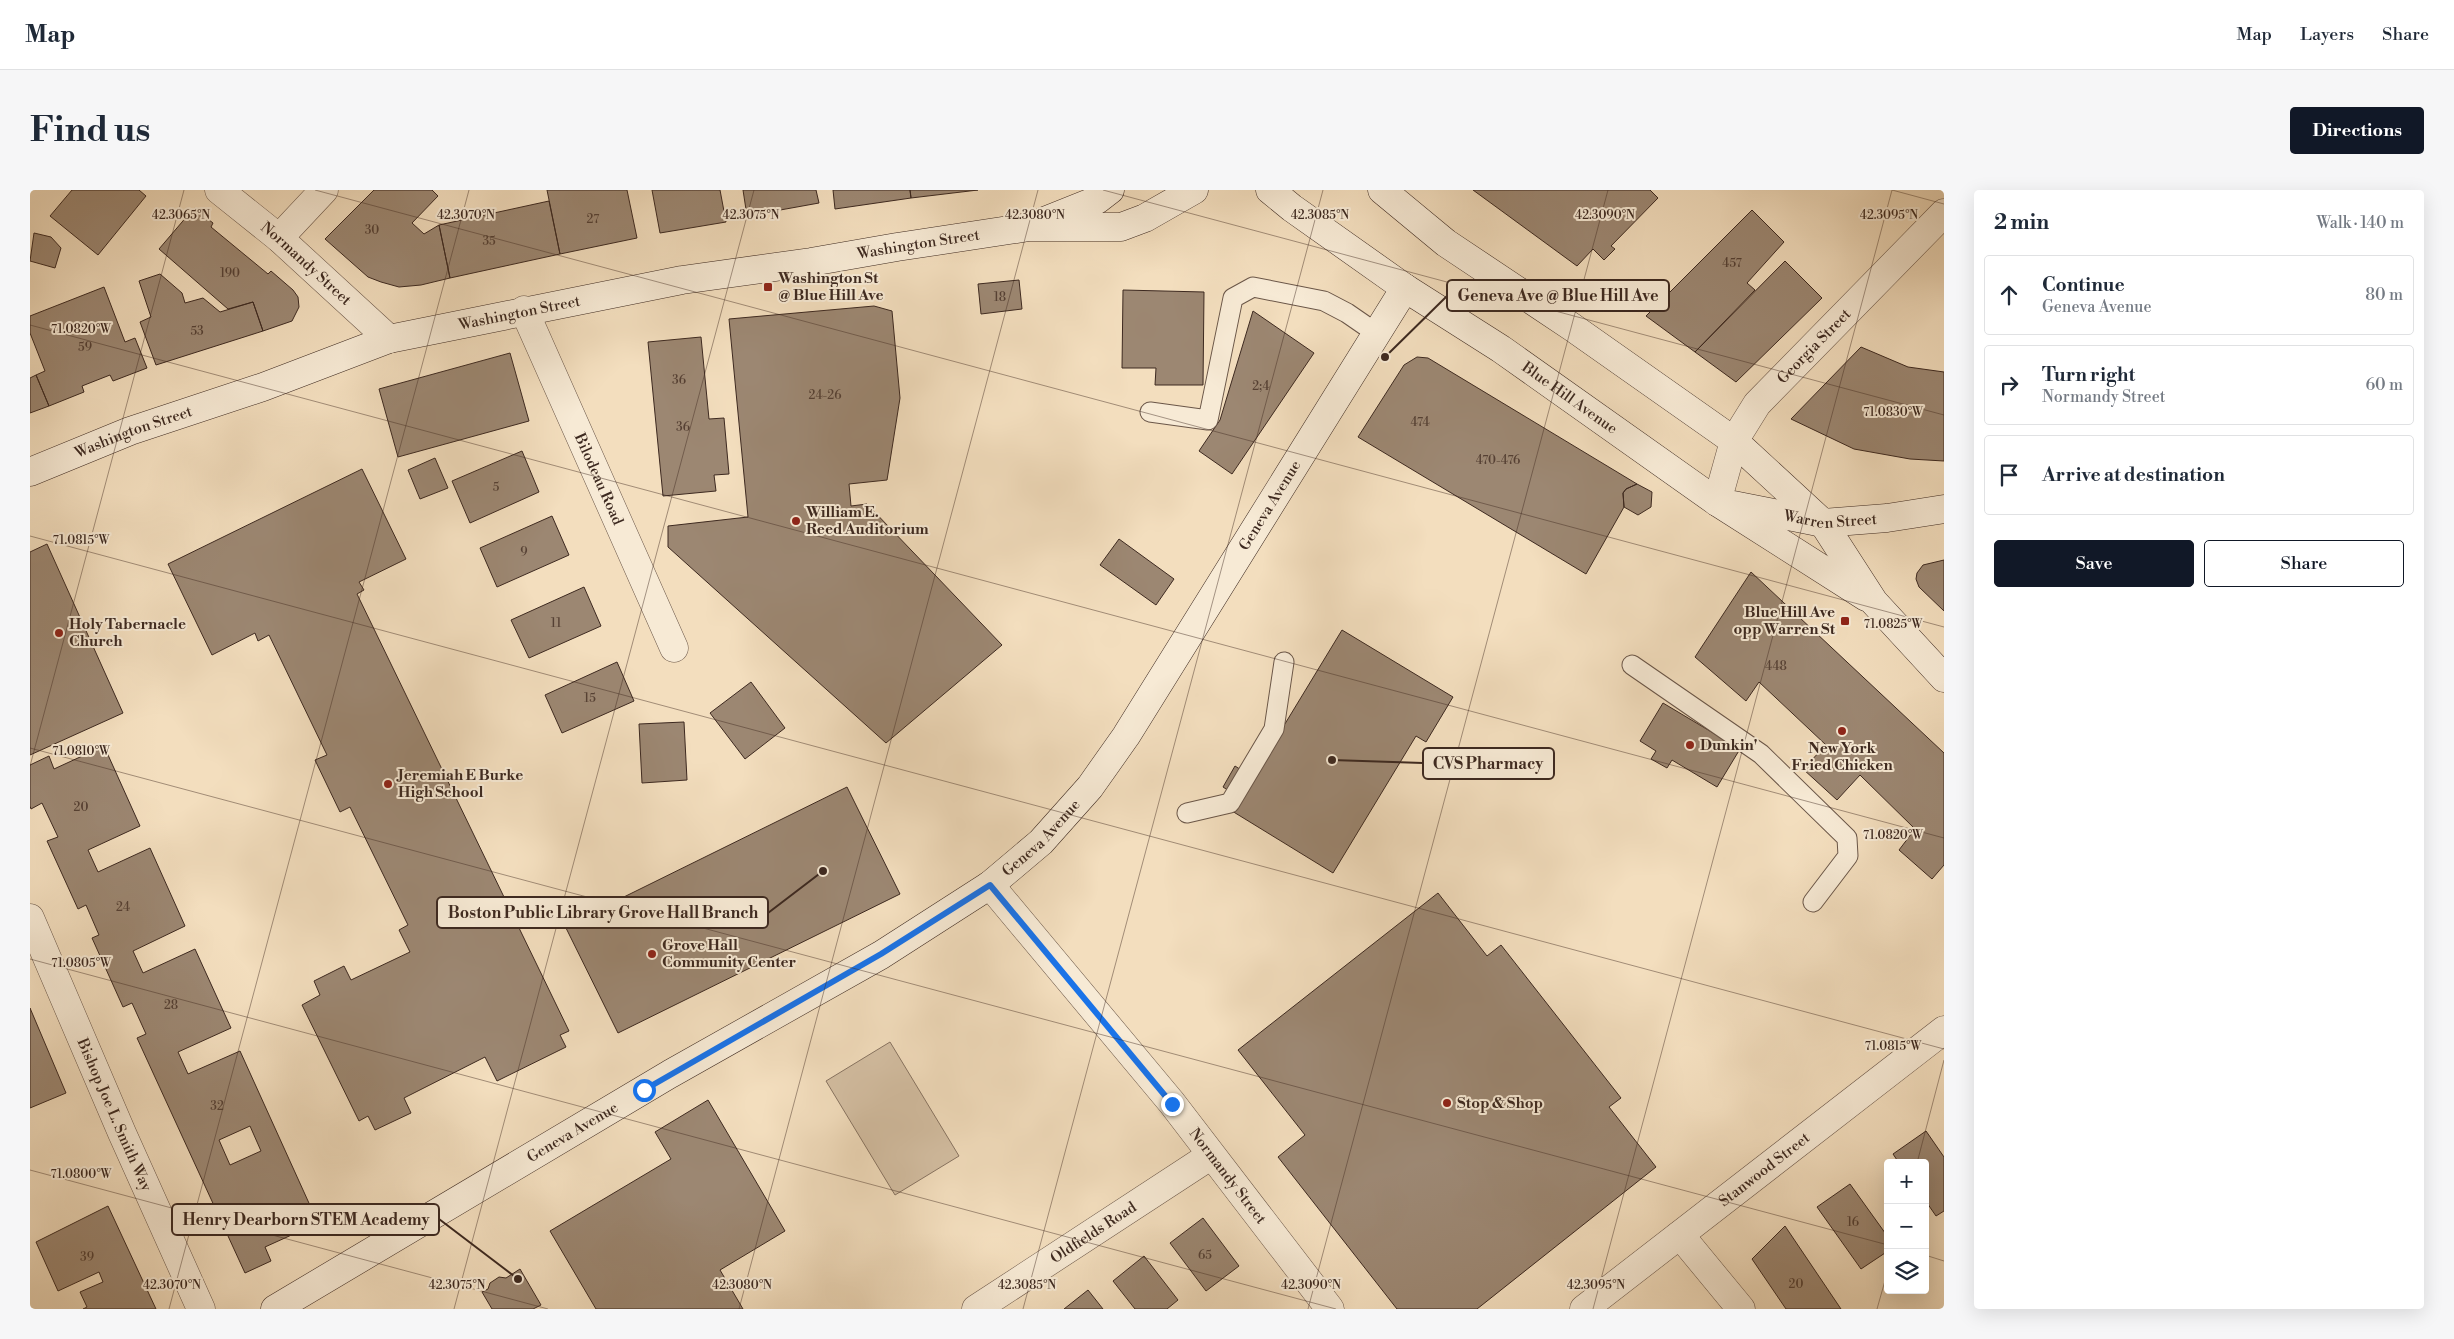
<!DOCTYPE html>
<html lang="en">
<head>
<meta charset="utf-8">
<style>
	:root { --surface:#fff; --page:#f6f6f7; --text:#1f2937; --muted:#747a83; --line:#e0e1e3; --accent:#111827 }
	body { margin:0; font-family:"Libre Bodoni",serif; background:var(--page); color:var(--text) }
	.controls { position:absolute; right:15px; bottom:15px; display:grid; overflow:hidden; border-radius:5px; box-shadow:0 5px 20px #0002 }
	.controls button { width:45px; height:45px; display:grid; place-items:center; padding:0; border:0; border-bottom:1px solid var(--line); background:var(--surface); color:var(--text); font:25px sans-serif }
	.stop { position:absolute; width:15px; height:15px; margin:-11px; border:4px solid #1a73e8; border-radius:50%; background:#fff }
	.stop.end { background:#1a73e8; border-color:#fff; box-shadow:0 1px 5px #0008 }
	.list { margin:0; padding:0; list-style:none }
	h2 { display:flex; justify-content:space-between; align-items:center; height:65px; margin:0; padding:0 20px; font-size:21px }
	h2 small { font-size:16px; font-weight:400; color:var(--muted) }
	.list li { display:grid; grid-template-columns:32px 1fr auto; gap:15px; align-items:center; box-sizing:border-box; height:80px; margin:0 10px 10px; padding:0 10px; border:1px solid var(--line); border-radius:5px }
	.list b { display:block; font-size:19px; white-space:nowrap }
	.list p { margin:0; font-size:16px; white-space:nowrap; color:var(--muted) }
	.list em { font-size:16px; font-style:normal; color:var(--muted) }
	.actions { display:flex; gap:10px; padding:15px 20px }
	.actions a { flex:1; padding:11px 0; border:1px solid var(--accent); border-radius:5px; text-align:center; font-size:18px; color:var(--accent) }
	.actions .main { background:var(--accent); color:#fff }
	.icon { flex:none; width:28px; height:28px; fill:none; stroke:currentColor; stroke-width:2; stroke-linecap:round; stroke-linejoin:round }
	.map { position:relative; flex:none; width:1914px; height:1119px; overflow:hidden; border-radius:5px }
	header { display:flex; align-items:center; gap:30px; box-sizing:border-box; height:70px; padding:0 25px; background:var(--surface); border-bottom:1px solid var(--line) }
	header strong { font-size:24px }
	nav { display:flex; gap:28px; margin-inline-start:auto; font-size:18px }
	.intro { display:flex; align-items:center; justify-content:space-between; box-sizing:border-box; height:120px; padding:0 30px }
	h1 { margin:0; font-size:35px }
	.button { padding:12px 22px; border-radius:5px; background:var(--accent); color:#fff; font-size:18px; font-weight:700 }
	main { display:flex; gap:30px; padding:0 30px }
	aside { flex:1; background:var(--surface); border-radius:5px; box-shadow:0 5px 20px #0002 }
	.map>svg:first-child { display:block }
	.green { fill:#d4bfa3; stroke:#887462 }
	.building { fill:#9c8772; stroke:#3d2920; fill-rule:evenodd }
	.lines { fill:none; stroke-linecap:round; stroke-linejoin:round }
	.service-casing { stroke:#6a5648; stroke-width:21 }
	.minor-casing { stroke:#6a5648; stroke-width:29 }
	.secondary-casing { stroke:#3d2920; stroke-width:29 }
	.service { stroke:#f7ead5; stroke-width:19 }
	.minor { stroke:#f7ead5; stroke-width:28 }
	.secondary { stroke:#f7ead5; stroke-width:28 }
	.route { stroke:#1a73e8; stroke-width:6 }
	.ticks { fill:none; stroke:#3d2920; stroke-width:1; stroke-opacity:0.45 }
	.poi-dot { fill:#8f2418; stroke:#f7ead5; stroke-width:2 }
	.labels { text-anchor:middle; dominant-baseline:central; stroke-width:4; stroke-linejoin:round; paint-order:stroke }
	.number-label { font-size:12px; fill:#554034 }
	.street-label { font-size:15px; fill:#3d2920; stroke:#f7ead5 }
	.poi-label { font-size:15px; font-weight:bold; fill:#3d2920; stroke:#f7ead5; text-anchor:start }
	.ticks-label { font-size:12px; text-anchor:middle; fill:#3d2920; stroke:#f7ead5; stroke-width:4; stroke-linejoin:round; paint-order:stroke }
	.leader { fill:none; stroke:#3d2920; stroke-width:2 }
	.callout-dot { fill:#3d2920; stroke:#f7ead5; stroke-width:2 }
	.callout { fill:#f7ead5; stroke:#3d2920; stroke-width:2 }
	.callout-label { font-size:16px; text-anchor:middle; font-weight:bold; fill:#3d2920 }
</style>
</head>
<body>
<header>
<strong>Map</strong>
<nav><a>Map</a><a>Layers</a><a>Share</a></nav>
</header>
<div class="intro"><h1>Find us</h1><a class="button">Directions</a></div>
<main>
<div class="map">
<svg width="1914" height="1119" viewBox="0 0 1914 1119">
	<rect width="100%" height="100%" fill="#f3debe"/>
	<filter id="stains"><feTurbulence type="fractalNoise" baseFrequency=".004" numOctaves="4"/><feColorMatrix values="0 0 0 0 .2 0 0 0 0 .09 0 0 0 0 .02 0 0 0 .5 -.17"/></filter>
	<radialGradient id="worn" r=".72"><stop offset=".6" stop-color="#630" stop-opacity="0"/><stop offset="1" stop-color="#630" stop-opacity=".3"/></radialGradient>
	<path class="green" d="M860,852L929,966L865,1005L796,891Z"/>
	<path class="building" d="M42,0H109L116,6L68,65L20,26Z
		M344,0H402L408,6L382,33L394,44L409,35L420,88L391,95L369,97L351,92L338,87L295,49Z
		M517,0H597L607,48L530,64Z
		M622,0H690L696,32L630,43Z
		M713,0H786L789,13L717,26Z
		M803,0H880L881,8L805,19Z
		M880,0H948L881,8Z
		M1443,0H1620L1628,8L1581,56L1585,59L1574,70L1563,59L1547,76Z
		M519,11L530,64L420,88L409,35Z
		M164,18L183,33L181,37L238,84L241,81L263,100L268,107L269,117L262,131L233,141L223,112L198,119L129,59Z
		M1722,20L1754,52L1717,93L1725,100L1665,162L1616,126Z
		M4,43L21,47L31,58L25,78L0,71Z
		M1755,71L1792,108L1706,192L1665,162Z
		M130,84L152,103L155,113L173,108L190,122L223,112L233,141L126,175L110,132L121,127L109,91Z
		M989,90L992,119L951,124L948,94Z
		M74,97L95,152L105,148L117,178L83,191L80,185L52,196L54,202L19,216L6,185L15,181L0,143V126Z
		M1093,100L1174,102L1173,195H1125L1126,178H1092Z
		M844,116L862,121L870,208L857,290L819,294L821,316L837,314L972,455L856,553L638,357V336L718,327L699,129Z
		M1223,121L1284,163L1202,284L1169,261L1190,230Z
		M671,147L679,229L694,228L699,284L684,285L686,301L633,306L618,152Z
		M1831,157L1878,177L1914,182V271L1880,269L1824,259L1761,229Z
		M480,163L499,231L368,267L349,199Z
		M1387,167L1398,168L1607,294L1596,299L1593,303L1594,317L1556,384L1328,247L1374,175Z
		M6,185L19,216L0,223V188Z
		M492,261L509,302L440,333L422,291Z
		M405,268L418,298L390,309L378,280Z
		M332,279L376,369L329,392L334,400L327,404L539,841L530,845L536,857L467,891L455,867L374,908L381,923L345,940L338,926L329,931L272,815L290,805L284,791L314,776L321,790L380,762L369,740L378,735L320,617L310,622L285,570L297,565L239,445L228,451L225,443L182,465L138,374Z
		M1607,294L1622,302L1621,317L1608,325L1594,317L1593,303L1596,299Z
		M522,326L539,365L467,397L450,358Z
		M1089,349L1144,389L1126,415L1070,375Z
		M17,354L93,523L0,565V362Z
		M1914,370V421L1889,397L1886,389L1887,383L1893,375Z
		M1721,382L1914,563V675L1902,689L1869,660L1885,639L1830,585L1807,610L1773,579L1796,555L1729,492L1716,511L1665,467Z
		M554,397L571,436L499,468L481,430Z
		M1312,440L1423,507L1396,552L1386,546L1303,683L1202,621Z
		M587,472L604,511L532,543L515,505Z
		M721,492L755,538L715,569L680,523Z
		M1633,513L1710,559L1687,597L1642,570L1637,578L1621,569L1626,561L1610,551Z
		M654,532L657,590L612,593L609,534Z
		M74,556L110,636L58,660L68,682L120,658L155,736L103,761L113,783L165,759L201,838L148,862L158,884L210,861L288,1033L235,1057L241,1071L215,1083L107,848L116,844L102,813L93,817L62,748L69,745L56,715L48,719L17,651L28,647L12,613L1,619L0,616V575L19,566L24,579ZM220,936L231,961L200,975L189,950Z
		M1205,576L1222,587L1210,608L1193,597Z
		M817,597L870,704L588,843L535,736Z
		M1408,703L1457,766L1471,755L1591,908L1579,917L1626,977L1447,1119H1367L1248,967L1275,945L1208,860Z
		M0,818L36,903L0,918Z
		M678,910L755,1041L690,1080L713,1119H566L520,1041L641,969L625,942Z
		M1896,941L1914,967V1021L1906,1026L1895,1010V973H1869L1863,964Z
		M1820,994L1858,1047V1061L1831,1079L1787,1017Z
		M78,1016L126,1119H53L57,1117L50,1102L73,1092L69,1082L28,1101L6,1052Z
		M1173,1028L1209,1076L1176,1101L1140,1053Z
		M1755,1036L1811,1119H1756L1722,1069Z
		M1114,1066L1148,1110L1137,1119H1105L1083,1091Z
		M490,1079L511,1115L503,1119H462L452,1102L458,1099L460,1093L469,1087L476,1088Z
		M1058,1100L1073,1119H1034Z"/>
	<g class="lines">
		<defs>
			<path id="service" d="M1120,222L1178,230L1203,108L1223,97L1294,111L1317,123L1346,143
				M1602,475L1731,564L1817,648L1818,666L1783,712
				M1157,623L1200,613L1244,539L1254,472"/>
			<g id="minor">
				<path id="s1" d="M189,0L249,48L359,149"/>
				<path d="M249,48L294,0"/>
				<path id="s2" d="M494,120L644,458"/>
				<path id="s3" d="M1687,312L1704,251L1727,214L1914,23"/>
				<path id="s4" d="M960,695L1142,913L1300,1119"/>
				<path id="s5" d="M0,728L92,943L171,1119"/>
				<path d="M1650,1045L1711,1119"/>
				<path id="s6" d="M946,1119L1180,966"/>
				<path id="s7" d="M1554,1119L1914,840"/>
			</g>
			<g id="secondary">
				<path id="s8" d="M1240,0L1262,18L1375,98L1471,159L1687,312L1836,407"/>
				<path d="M1352,0L1416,53L1542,137L1704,251L1793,333L1844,412L1914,488"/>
				<path d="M1012,32L1067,10L1080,0"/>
				<path id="s9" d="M0,282L100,241L233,197L359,149L652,90L781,72L867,57L999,37H1091L1115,28L1164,0"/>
				<path id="s10" d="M1703,315L1793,333L1857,328L1914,319"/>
				<path id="s11" d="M245,1119L640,884L851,765L960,695L1011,652L1060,597L1096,546L1375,98"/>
			</g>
		</defs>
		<use href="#service" class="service-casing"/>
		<use href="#minor" class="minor-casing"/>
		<use href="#secondary" class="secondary-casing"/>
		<use href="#service" class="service"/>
		<use href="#minor" class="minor"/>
		<use href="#secondary" class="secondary"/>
	</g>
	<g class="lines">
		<path class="route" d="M614,900L851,764L960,695L1142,914"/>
	</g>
	<path class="ticks" d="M285,0L1914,437M1073,0L1914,225M1862,0L1914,14M0,135L1914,648M0,346L1914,859M0,558L1858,1055M0,576L154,0M0,769L1306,1119M1887,973L1914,870M0,980L518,1119M1895,1065L1914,1071M139,1119L439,0M424,1119L724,0M709,1119L1008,0M993,1119L1293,0M1278,1119L1578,0M1563,1119L1862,0M1847,1119L1858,1080"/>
	<g class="poi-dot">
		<rect x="733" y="92" width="10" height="10" rx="2.5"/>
		<circle cx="766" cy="331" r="5"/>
		<rect x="1810" y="426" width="10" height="10" rx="2.5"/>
		<circle cx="29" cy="443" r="5"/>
		<circle cx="1812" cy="541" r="5"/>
		<circle cx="1660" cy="555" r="5"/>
		<circle cx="358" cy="594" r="5"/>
		<circle cx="622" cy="764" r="5"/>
		<circle cx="1417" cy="913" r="5"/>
	</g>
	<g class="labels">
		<g class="number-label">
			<text x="563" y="29">27</text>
			<text x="342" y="40">30</text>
			<text x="459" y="51">35</text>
			<text x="1702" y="73">457</text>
			<text x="200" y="83">190</text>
			<text x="970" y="107">18</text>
			<text x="167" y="141">53</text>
			<text x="55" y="157">59</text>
			<text x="649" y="190">36</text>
			<text x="1231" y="196">2;4</text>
			<text x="795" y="205">24-26</text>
			<text x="1390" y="232">474</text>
			<text x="653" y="237">36</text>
			<text x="1468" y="270">470-476</text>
			<text x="466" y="297">5</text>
			<text x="494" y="362">9</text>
			<text x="526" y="433">11</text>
			<text x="1746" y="476">448</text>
			<text x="560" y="508">15</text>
			<text x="51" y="617">20</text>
			<text x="93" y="717">24</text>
			<text x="141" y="815">28</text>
			<text x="187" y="916">32</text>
			<text x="1823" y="1032">16</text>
			<text x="1175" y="1065">65</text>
			<text x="57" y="1067">39</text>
			<text x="1766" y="1094">20</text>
		</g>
		<g class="street-label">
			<text stroke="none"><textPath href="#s9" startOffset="921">Washington Street</textPath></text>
			<text stroke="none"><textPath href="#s1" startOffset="114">Normandy Street</textPath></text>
			<text stroke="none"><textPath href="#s9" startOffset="516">Washington Street</textPath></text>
			<text stroke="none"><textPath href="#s3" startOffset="188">Georgia Street</textPath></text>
			<text stroke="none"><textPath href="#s8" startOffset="365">Blue Hill Avenue</textPath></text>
			<text stroke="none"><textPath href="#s9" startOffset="111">Washington Street</textPath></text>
			<text stroke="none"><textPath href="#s2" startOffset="185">Bilodeau Road</textPath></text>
			<text stroke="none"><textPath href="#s11" startOffset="1306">Geneva Avenue</textPath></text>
			<text stroke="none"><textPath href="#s10" startOffset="99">Warren Street</textPath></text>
			<text stroke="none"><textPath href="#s11" startOffset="901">Geneva Avenue</textPath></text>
			<text stroke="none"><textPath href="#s5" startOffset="214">Bishop Joe L. Smith Way</textPath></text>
			<text stroke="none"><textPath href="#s11" startOffset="346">Geneva Avenue</textPath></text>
			<text stroke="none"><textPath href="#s7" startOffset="228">Stanwood Street</textPath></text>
			<text stroke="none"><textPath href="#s4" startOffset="376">Normandy Street</textPath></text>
			<text stroke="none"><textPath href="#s6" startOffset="140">Oldfields Road</textPath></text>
		</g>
		<g class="poi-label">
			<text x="748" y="88">Washington St<tspan x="748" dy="17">@ Blue Hill Ave</tspan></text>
			<text x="776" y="322">William E.<tspan x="776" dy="17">Reed Auditorium</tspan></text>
			<text x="1805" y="422" text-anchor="end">Blue Hill Ave<tspan x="1805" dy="17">opp Warren St</tspan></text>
			<text x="39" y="434">Holy Tabernacle<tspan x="39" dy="17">Church</tspan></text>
			<text x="1670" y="555">Dunkin'</text>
			<text x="1812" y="558" text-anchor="middle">New York<tspan x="1812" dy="17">Fried Chicken</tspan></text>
			<text x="368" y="585">Jeremiah E Burke<tspan x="368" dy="17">High School</tspan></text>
			<text x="632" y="755">Grove Hall<tspan x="632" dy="17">Community Center</tspan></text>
			<text x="1427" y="913">Stop &amp; Shop</text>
		</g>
	</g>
	<g class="ticks-label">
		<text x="151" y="29">42.3065°N</text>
		<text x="436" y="29">42.3070°N</text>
		<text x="721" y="29">42.3075°N</text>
		<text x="1005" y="29">42.3080°N</text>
		<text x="1290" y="29">42.3085°N</text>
		<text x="1575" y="29">42.3090°N</text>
		<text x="1859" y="29">42.3095°N</text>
		<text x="51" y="143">71.0820°W</text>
		<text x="1863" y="226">71.0830°W</text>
		<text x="51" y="354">71.0815°W</text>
		<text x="1863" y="438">71.0825°W</text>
		<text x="51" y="565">71.0810°W</text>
		<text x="1863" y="649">71.0820°W</text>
		<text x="51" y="777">71.0805°W</text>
		<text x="1863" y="860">71.0815°W</text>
		<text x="51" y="988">71.0800°W</text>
		<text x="142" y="1099">42.3070°N</text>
		<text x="427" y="1099">42.3075°N</text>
		<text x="712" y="1099">42.3080°N</text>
		<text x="997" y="1099">42.3085°N</text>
		<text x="1281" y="1099">42.3090°N</text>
		<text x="1566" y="1099">42.3095°N</text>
	</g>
	<path class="leader" d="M1355 167L1417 106M1302 570L1393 573M793 681L738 723M488 1089L409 1029"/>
	<g class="callout-dot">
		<circle cx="1355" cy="167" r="5"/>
		<circle cx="1302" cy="570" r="5"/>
		<circle cx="793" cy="681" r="5"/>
		<circle cx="488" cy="1089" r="5"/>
	</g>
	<g class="callout">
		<rect x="1417" y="90" width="222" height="31" rx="5"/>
		<rect x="1393" y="558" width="131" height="31" rx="5"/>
		<rect x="407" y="707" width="331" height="31" rx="5"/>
		<rect x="142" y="1014" width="267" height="31" rx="5"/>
	</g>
	<g class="callout-label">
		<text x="1528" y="111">Geneva Ave @ Blue Hill Ave</text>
		<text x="1458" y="579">CVS Pharmacy</text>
		<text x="573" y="728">Boston Public Library Grove Hall Branch</text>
		<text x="276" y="1035">Henry Dearborn STEM Academy</text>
	</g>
	<rect width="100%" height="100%" filter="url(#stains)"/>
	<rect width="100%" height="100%" fill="url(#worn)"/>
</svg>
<div class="controls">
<button>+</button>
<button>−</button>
<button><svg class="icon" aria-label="layers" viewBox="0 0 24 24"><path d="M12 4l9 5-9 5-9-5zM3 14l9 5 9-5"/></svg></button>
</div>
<div class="stop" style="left:614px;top:900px"></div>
<div class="stop end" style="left:1142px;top:914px"></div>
</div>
<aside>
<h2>2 min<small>Walk · 140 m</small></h2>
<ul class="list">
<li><svg class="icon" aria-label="ahead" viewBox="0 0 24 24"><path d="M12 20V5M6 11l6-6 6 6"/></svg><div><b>Continue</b><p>Geneva Avenue</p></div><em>80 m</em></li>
<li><svg class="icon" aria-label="right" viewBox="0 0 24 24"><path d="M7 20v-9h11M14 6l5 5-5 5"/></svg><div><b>Turn right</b><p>Normandy Street</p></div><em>60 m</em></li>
<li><svg class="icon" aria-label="arrive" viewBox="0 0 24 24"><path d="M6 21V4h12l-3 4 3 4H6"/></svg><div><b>Arrive at destination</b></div></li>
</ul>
<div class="actions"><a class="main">Save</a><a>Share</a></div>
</aside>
</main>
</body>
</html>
